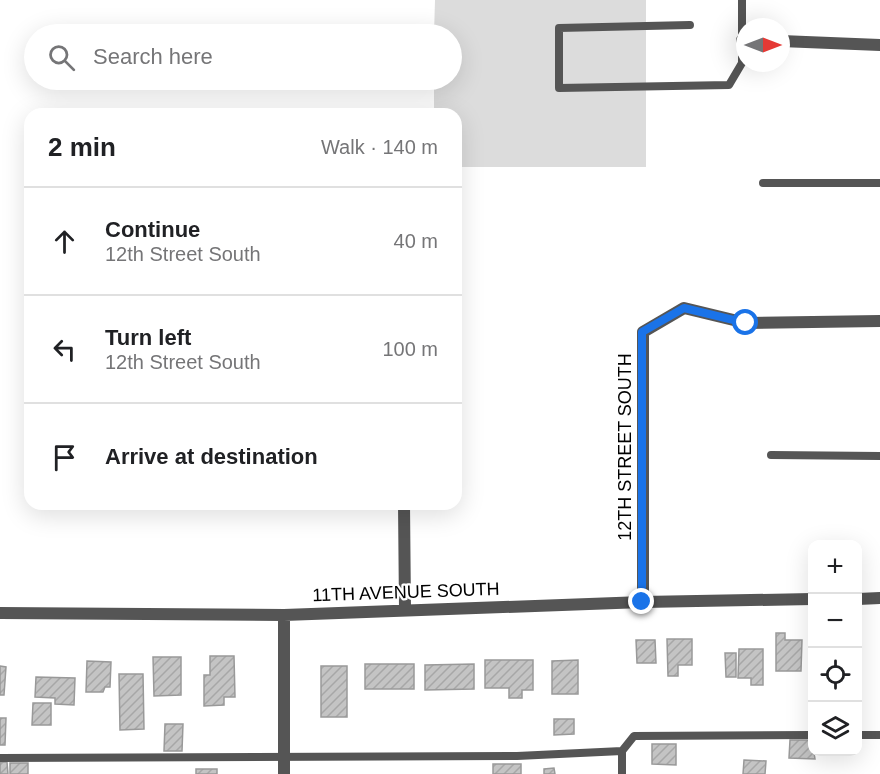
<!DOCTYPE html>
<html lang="en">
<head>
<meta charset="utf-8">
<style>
	:root { --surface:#fff; --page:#f6f6f6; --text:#202124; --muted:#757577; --line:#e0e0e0 }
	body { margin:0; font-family:Arial,sans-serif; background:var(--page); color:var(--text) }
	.controls { position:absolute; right:18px; bottom:18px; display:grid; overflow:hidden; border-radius:12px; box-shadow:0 6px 24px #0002 }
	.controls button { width:54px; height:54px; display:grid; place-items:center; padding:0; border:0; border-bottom:2px solid var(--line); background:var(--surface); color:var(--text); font:30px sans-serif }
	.compass { position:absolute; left:736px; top:18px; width:54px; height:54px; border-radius:50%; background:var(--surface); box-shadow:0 6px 24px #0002; rotate:90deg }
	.stop { position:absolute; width:18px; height:18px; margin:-14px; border:4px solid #1a73e8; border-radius:50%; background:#fff }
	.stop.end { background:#1a73e8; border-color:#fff; box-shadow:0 2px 6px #0008 }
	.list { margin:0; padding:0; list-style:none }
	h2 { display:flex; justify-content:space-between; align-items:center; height:78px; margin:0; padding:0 24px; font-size:26px }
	h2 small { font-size:20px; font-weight:400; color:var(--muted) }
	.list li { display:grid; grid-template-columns:39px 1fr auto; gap:18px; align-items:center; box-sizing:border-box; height:108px; padding:0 24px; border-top:2px solid var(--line) }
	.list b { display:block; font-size:22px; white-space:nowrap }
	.list p { margin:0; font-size:20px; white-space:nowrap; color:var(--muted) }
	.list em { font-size:20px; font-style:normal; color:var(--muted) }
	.icon { flex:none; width:33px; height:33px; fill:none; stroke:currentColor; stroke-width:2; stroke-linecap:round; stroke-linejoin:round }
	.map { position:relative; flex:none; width:880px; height:774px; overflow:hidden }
	.search { position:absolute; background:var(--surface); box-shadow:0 6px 24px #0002; left:24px; top:24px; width:438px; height:66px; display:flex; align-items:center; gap:15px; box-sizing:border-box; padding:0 21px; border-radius:33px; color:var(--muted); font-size:22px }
	.panel { position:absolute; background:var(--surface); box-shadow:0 6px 24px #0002; left:24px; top:108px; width:438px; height:402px; border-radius:18px }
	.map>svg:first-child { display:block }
	.green { fill:#dcdcdc }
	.building { fill:url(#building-hatch); stroke:#999; stroke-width:1.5 }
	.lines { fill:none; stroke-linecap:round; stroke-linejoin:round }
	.service { stroke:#555; stroke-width:8 }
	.minor { stroke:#555; stroke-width:12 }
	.route { stroke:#1a73e8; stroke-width:8 }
	.labels { text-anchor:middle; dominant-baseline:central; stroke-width:4.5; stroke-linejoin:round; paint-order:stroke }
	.street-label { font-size:18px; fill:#000; stroke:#fff }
</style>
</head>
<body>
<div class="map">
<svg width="880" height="774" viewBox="0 0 880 774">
	<defs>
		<pattern id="building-hatch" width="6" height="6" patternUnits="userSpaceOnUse" patternTransform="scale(1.5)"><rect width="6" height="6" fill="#c4c4c4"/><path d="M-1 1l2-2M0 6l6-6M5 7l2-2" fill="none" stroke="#a7a7a7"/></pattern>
	</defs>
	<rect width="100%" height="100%" fill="#fff"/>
	<path class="green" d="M435,0H646V167H456V114H434V80H452V34H434Z"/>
	<path class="building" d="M776,633H785V640H802L801,671H776Z
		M667,639H692V665H678V676H668Z
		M636,640H655L656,663H637Z
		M739,649H763V685H751V678H738Z
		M725,653H736V677H726Z
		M210,656H234L235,697H224V705L204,706V675H210Z
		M153,657H181V695L154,696Z
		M485,660H533V690H522V698H509V688H485Z
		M578,660V694H552V661Z
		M87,661L111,662L110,687H105L103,692H86Z
		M365,664H414V689H365Z
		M474,664V689L425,690V665Z
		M0,666L6,667L4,695H0Z
		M321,666H347V717H321Z
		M119,674H143L144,729L120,730Z
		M36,677L75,678L74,705L55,704V698L35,697Z
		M33,703H51V725H32Z
		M0,718H6L5,745H0Z
		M554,719H574V734L554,735Z
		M165,724H183L182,751H164Z
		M790,740H812L815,759L789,758Z
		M652,744H676V765L652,764Z
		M744,760L766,761L765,774H743Z
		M0,762H7L8,774H0Z
		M10,763H28V774H10Z
		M493,764H521V774H493Z
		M554,768L555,774H544V769Z
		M196,769H217V774H196Z"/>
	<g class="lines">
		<path class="service" d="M690,25L559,28V88L729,85L742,63V0
			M763,183H880
			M771,455L880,456
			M858,735H880
			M0,758L517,756L622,751
			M622,774V751L634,736L812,735"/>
		<path class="minor" d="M742,40H745
			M781,41L880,45
			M404,504L405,609
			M858,599L880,598
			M643,602V332L684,308L746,323L880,321
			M0,613L284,615L643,602L812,599
			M284,615V774"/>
	</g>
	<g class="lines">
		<path class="route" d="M642,602V332L684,308L746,323"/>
	</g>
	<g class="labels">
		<g class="street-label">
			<text transform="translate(625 447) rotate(-90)">12TH STREET SOUTH</text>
			<text transform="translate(406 592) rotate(-2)">11TH AVENUE SOUTH</text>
		</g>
	</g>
</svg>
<div class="controls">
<button>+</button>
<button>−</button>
<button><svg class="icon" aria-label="locate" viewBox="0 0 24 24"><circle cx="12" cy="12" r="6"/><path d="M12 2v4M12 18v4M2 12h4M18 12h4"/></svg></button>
<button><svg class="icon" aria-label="layers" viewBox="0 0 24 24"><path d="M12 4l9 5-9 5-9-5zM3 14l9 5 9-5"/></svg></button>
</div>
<svg class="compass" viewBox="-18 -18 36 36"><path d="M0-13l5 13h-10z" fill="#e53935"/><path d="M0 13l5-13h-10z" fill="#757577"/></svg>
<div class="stop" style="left:746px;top:323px"></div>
<div class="stop end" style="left:642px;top:602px"></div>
<div class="search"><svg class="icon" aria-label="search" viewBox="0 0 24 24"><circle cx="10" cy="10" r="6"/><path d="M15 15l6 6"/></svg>Search here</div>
<section class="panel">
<h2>2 min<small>Walk · 140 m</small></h2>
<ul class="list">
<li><svg class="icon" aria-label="ahead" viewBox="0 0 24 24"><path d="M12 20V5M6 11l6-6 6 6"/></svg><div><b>Continue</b><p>12th Street South</p></div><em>40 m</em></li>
<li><svg class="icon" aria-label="left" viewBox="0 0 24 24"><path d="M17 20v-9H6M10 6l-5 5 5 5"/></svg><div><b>Turn left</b><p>12th Street South</p></div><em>100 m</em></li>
<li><svg class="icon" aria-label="arrive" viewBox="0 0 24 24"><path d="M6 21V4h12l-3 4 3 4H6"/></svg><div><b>Arrive at destination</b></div></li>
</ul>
</section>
</div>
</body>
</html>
